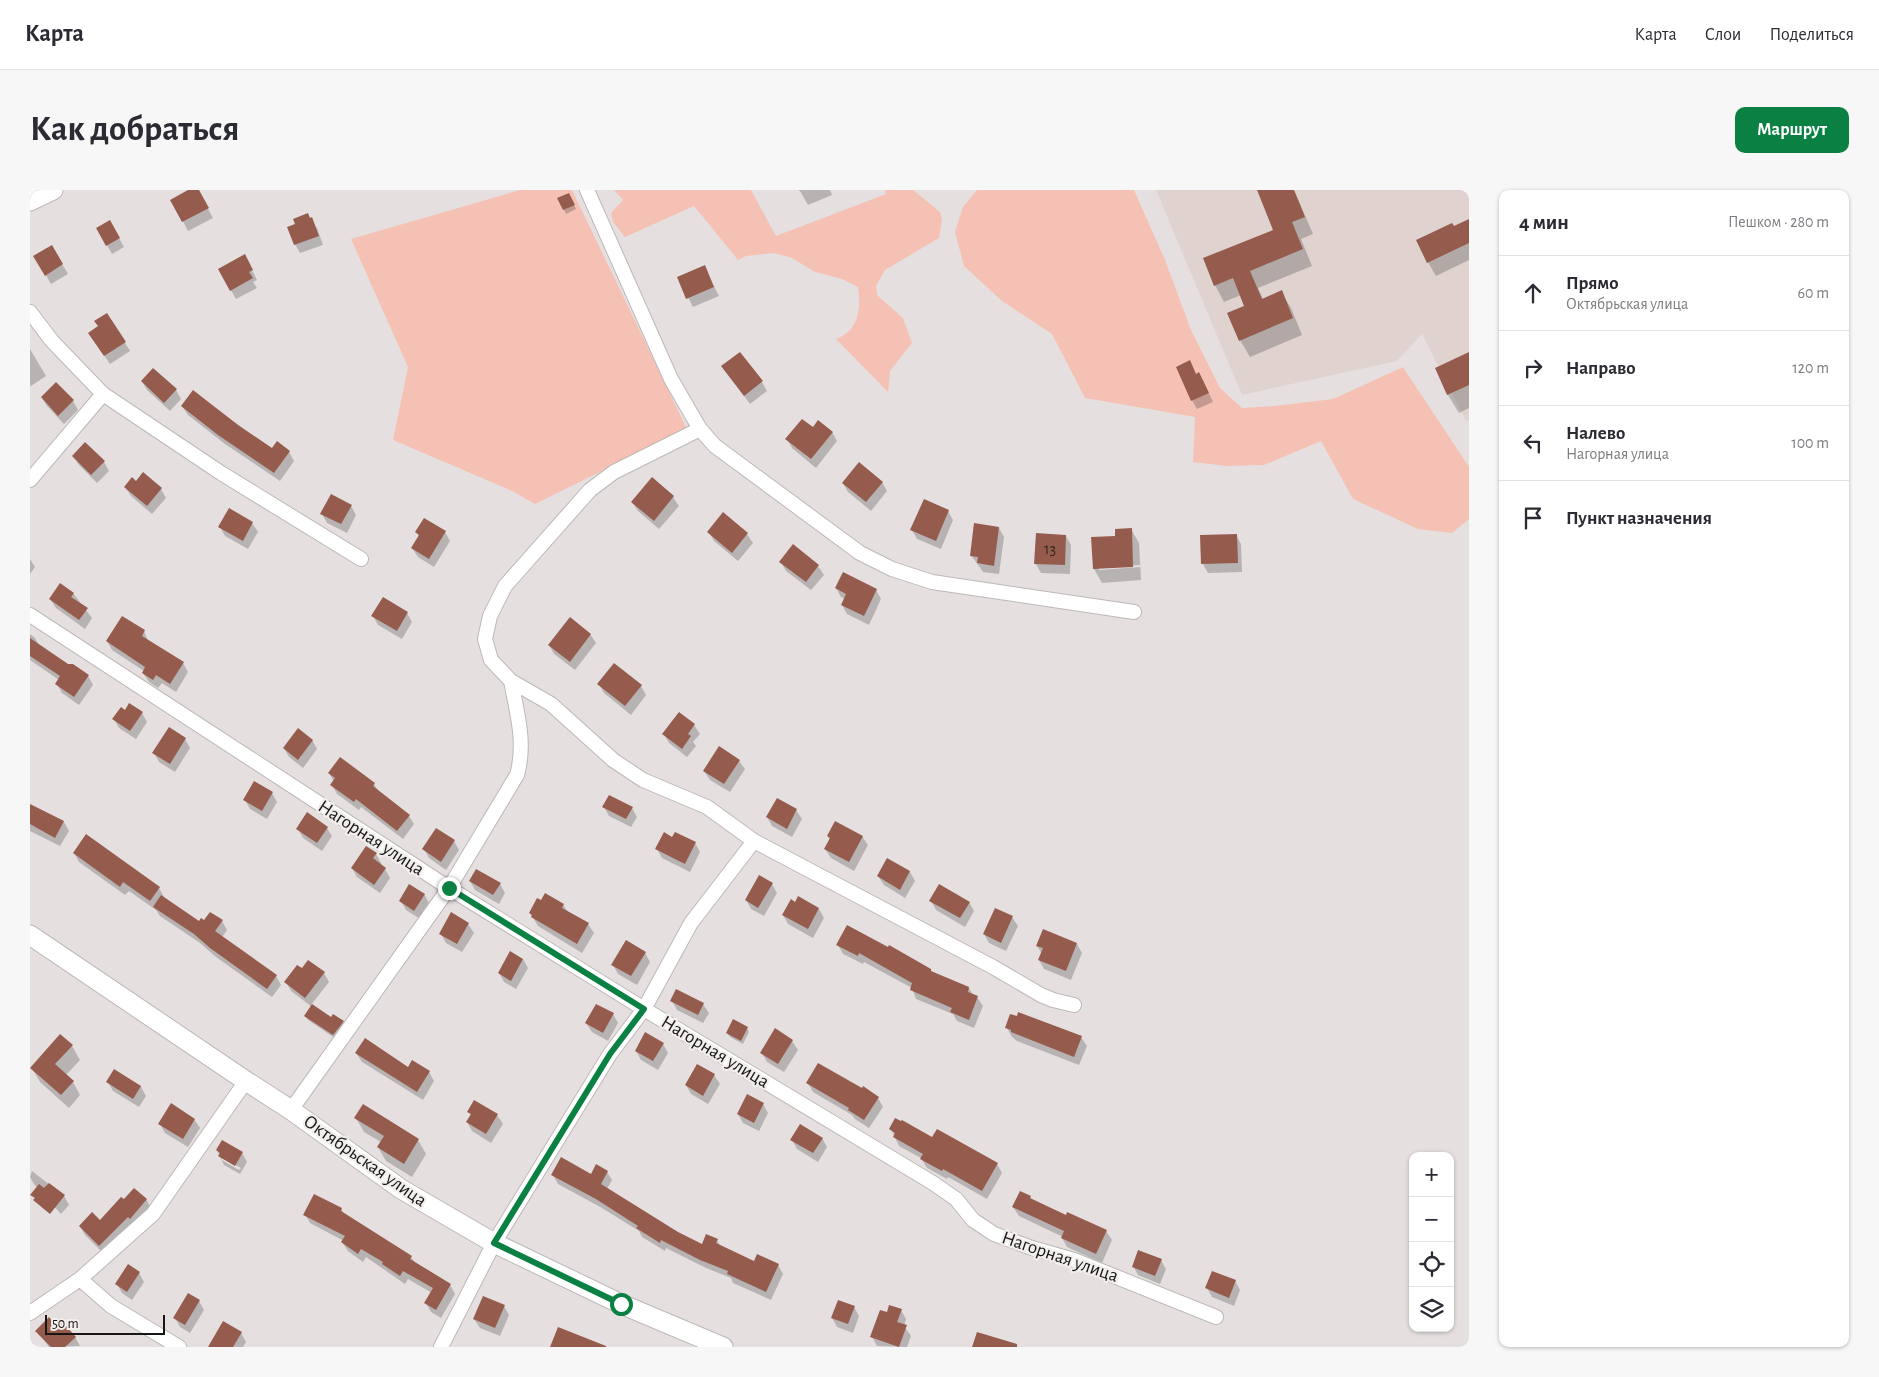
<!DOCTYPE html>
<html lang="ru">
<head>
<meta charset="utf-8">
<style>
	:root { --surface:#fff; --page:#f7f7f7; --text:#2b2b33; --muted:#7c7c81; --line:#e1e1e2; --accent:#0b8043 }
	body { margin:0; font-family:"Alegreya Sans",sans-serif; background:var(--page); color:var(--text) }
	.controls { position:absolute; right:15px; bottom:15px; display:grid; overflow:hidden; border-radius:10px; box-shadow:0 1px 4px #0004 }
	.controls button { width:45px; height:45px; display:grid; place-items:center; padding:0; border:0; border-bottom:1px solid var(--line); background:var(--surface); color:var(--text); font:25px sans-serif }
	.scale { position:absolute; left:15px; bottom:12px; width:120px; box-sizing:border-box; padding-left:5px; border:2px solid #171615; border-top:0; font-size:14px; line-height:18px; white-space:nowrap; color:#171615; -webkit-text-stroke:4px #f2eeec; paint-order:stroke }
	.stop { position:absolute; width:15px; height:15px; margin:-11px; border:4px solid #0b8043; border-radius:50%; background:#fff }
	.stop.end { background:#0b8043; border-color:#fff; box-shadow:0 1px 5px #0008 }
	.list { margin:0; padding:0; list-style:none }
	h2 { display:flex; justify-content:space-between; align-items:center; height:65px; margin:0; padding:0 20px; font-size:21px }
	h2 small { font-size:16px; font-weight:400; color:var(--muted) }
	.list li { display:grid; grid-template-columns:32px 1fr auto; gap:15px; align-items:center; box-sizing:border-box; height:75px; padding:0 20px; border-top:1px solid var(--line) }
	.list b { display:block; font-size:19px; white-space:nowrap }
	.list p { margin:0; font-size:16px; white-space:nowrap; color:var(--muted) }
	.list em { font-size:16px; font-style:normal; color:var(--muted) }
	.icon { flex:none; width:28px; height:28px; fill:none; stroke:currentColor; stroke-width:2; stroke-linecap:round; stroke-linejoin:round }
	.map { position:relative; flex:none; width:1439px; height:1157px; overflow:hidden; border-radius:10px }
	header { display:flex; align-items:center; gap:30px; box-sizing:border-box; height:70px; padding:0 25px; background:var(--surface); border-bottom:1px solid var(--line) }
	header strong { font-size:24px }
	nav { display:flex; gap:28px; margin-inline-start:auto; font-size:18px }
	.intro { display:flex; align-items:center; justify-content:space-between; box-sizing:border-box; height:120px; padding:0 30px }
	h1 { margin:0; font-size:35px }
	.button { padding:12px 22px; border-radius:10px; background:var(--accent); color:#fff; font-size:18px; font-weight:700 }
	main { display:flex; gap:30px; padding:0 30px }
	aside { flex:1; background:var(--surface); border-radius:10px; box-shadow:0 1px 4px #0004 }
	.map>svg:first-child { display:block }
	.built { fill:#dfd2cf }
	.green { fill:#f5c1b4 }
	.shadow { fill:#0003; fill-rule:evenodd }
	.building { fill:#955b4d }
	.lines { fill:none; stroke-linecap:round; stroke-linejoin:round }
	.street-casing { stroke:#bdb8b7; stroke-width:16 }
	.secondary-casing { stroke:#bdb8b7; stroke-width:21 }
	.street { stroke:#fff; stroke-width:14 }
	.secondary { stroke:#fff; stroke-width:19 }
	.route { stroke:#0b8043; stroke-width:6 }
	.labels { text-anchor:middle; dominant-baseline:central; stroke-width:4.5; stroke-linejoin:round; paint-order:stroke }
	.number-label { font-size:16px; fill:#362723 }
	.street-label { font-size:19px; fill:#171615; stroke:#f2eeec }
</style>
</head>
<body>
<header>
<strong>Карта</strong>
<nav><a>Карта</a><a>Слои</a><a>Поделиться</a></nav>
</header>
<div class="intro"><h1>Как добраться</h1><a class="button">Маршрут</a></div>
<main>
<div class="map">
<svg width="1439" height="1157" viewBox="0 0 1439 1157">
	<rect width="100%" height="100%" fill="#e5e0df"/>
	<path class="built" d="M1126,0H1439V230L1436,231L1392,144L1367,171L1212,205Z"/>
	<path class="green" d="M490,0H542L657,239L505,314L480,300L363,250L378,177L321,49Z
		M584,0H721L746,46L856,4L855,0H883L910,22L912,30L909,48L855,80L846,96L847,105L873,128L882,153L860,181L858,202L806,149C829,141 831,118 828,97L812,89L785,82L762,68L744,63L716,66L708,70L664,16L595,47L583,32L581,23L593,10Z
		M947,0H1104L1135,70L1161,140L1190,198L1212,218L1245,216L1303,209L1373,177L1439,277V329L1422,343L1388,339L1323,309L1291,251L1234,275L1197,276L1163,272L1165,227L1055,208L1022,144L972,111L934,76L925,42L933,17Z"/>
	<path class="shadow" d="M161,0H168L183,28L158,41L142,10Z
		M768,0H800L802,5L778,15L770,1Z
		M1228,0H1264L1283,44L1271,49L1282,76L1228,98L1233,109L1251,102L1261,118L1272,145L1220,167L1210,150L1199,124L1216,117L1211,105L1194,112L1185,95L1244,40Z
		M538,4L546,19L536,24L529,9Z
		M280,29L287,38L293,55L270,63L265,54Z
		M1439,31V70L1406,86L1398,72L1424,38Z
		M80,32L94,57L82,64L68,39Z
		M22,57L38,84L21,94L5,66Z
		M215,66L227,90L223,92L227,98L206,109L189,79Z
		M674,77L689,106L663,117L648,88Z
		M65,152L95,153L100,161L80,174Z
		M0,159L16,186L1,196L0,194Z
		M1439,164V218L1429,223L1418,205L1406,178Z
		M1159,172L1166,185L1174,193L1183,212L1167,219L1162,210Z
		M693,177L732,192L737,201L720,214Z
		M112,191L146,200L151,209L140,221L117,200Z
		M26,194L43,211L48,220L34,234L17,216L12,208Z
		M164,202L242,260L259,262L264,271L250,291L195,254L158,225L152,216Z
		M783,239L802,242L807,251L786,278L762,258L757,249Z
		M43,266L74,272L79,281L67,293L49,275Z
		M622,289L643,307L649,316L629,339L608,321L602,312Z
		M106,292L131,299L136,308L122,324L101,306L95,297Z
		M852,292L857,301L841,321L818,302L813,293Z
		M321,316L326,325L317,343L297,333L292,324Z
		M918,321L923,330L911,359L887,349L882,340Z
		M694,324L717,344L723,353L708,371L684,351L679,342Z
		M222,333L228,342L218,359L195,346L190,337Z
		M969,338L974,347L969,384L953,382L941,365Z
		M1101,339L1109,353L1111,390L1072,393L1064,379L1063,348L1086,347ZM1110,375V377L1069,380V378Z
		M387,342H415L420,351L404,377L388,367L382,358L389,347Z
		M1206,345L1211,354L1212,382L1178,383L1173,374Z
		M1036,346L1041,355L1040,384L1011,383L1006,374Z
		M0,369L5,377L0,384Z
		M751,372L788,376L794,385L781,400L756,381Z
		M806,398L846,400L851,409L839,435L817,424L812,415L815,409L811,407Z
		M43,403L62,428L55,439L26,418L20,409Z
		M377,423L382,432L372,449L348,435L343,426Z
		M114,441L118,451L153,473L158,482L146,502L132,493L128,498L119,492L113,483L114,481L82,460L77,451Z
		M0,444L5,448L10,457L58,486L63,495L49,515L32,503L27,494L29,490L0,470Z
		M560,444L566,453L545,480L524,464L519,455Z
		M584,474L611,496L616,505L601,525L574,503L569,494Z
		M112,523L117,532L106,549L89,538L84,529Z
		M649,524L664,535L670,544L663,552L666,556L657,567L639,553L634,544Z
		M155,549L160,558L145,582L129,572L124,563Z
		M282,550L287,559L273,578L259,567L254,558Z
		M709,571L715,579L700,602L680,590L674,581Z
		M299,583L344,594L349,602L379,626L384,634L373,649L331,617L329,620L307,604L302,595L304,592Z
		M242,603L247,612L237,629L220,619L215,610Z
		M747,610L766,620L772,629L762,647L742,636L737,627Z
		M0,616L34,632L39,641L30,656L0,641Z
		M574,617L602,618L607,627L601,637L579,626Z
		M297,638L302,646L292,661L273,648L268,639Z
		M407,640L424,651L429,660L416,680L399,668L394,659Z
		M798,646H832L838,655L824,681L801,668L795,659L800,650Z
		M665,653L670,662L660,682L632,668L627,659Z
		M44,663L129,698L134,707L133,708L169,732L192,731L197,740L192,747L246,786L251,795L242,807L186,767L170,753L130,726L126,720L99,701L95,705L49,672Z
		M346,664L351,673L350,675L355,679L360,688L350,703L327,687L322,678Z
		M858,670L880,682L885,691L875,708L854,695L848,686Z
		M440,691L470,694L475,703L469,714L445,700Z
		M742,694L747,703L734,726L721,719L716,710Z
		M394,704L399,713L390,729L376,720L371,711Z
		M901,711L939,712L944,721L935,737L906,720Z
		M533,715L538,722L558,734L564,743L552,763L508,736L500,723Z
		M789,719L794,728L783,748L758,734L753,725Z
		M982,727L988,736L976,761L959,753L954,744Z
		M438,734L444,743L432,762L416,753L411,744Z
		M1013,741L1047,754L1052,763L1041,790L1014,779L1009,770L1012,764L1007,756Z
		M808,755L901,780L902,783L939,798L943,805L947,807L953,816L944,838L927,831L923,824L886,809L882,798L834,772L833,774L813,764Z
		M615,763L620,772L607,795L588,784L583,775Z
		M493,769L498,778L486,799L474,792L469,783Z
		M272,780L294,783L299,792L281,815L301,829L313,832L315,836L306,849L278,830L275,826L282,817L261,801L256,792Z
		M642,811L673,814L679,823L673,833L647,820Z
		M583,824L588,833L578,851L562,842L556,833Z
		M717,838L719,842L713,854L700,847L697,843Z
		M977,838L1051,847L1057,856L1049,875L987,851L982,847Z
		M762,851L768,860L754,882L737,872L732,863Z
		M633,854L638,863L628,880L611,870L606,861Z
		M42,856L50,870L36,885L43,892L50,905L39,918L10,892L2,878Z
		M326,863L379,879L399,882L404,891L393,910L332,872Z
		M85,881L111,897L116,906L109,917L83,901L78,892Z
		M684,885L690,894L678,914L661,904L656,895Z
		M778,893L848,908L853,917L839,938L825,929L822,925L783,902Z
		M445,912L467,925L473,934L461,953L442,941L437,932L441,925L439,922Z
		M733,914L738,923L729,941L713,933L708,924Z
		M326,928L388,950L396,964L382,987L356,971L348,957L351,952L334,942Z
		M164,929L170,938L158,957L135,943L130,934Z
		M861,939L903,949L967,974L972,983L957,1009L918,987L917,989L897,978L891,968L869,956Z
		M792,948L797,957L788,972L767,959L762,950Z
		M187,960L212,963L217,972L210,984L194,975ZM192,968L211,978L209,980L192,970Z
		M2,981L34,1006L39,1015L31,1024L4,994L0,987Z
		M577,982L582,990L577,999L647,1043L673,1056L687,1050L691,1057L725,1073L748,1075L753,1084L741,1110L703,1093L701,1088L676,1078L636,1058L635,1061L612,1047L609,1041L572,1018L528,994L523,985H561Z
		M1000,1007L1002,1011L1036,1027L1076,1041L1082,1050L1072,1073L1037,1057L1032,1048L1033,1047L989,1026L983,1017Z
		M116,1009L121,1018L74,1064L55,1045L50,1036L71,1032L94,1011Z
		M311,1019L315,1025L381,1067L386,1074L420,1095L425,1104L411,1128L401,1122L396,1113L402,1103L378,1089L375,1094L336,1067L333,1072L318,1061L312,1052L314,1051L280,1033L275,1024Z
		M1131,1070L1136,1079L1130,1094L1108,1085L1103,1076Z
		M109,1083L114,1092L102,1110L92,1103L87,1094Z
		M1205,1091L1210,1100L1204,1116L1182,1107L1177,1098Z
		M169,1111L174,1120L160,1143L150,1137L145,1128Z
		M474,1116L479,1125L470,1146L450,1138L444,1129Z
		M824,1117L829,1126L823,1143L807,1137L802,1128Z
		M871,1120L876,1129L874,1136L881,1146L877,1157L847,1156L842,1147L857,1124Z
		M24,1134L45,1147L50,1156L19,1157L7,1141Z
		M211,1143L216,1152L213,1157H184Z"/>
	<path class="building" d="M158,0H169L179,18L152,32L140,10Z
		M1227,0H1264L1275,27L1262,32L1273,59L1220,81L1232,109L1252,100L1263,128L1209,151L1197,123L1214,116L1203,88L1184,96L1173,68L1243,40Z
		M539,3L545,15L533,20L527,8Z
		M278,23L280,28L282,27L289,46L264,55L257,37L265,34L263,29Z
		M1439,29V53L1397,73L1386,50L1422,33L1424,36Z
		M80,30L90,48L76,56L66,38Z
		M22,55L33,74L15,86L3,66Z
		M215,64L223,80L219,82L223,88L200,101L188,79Z
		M675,75L684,97L656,109L647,87Z
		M77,123L96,152L74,166L58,143L68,136L64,131Z
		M710,162L733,191L714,206L691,176Z
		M1439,162V195L1417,205L1405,178Z
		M1160,170L1166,184L1169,182L1179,203L1161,211L1146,177Z
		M123,178L147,199L134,213L111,191Z
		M26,192L44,210L28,226L11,207Z
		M163,200L208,235L242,258L247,251L260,261L244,283L188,245L151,216Z
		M772,229L783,237L788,230L803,242L781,269L755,249Z
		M55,252L75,271L61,285L42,266Z
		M829,272L853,292L836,312L812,293Z
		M113,282L132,298L117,316L94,297L102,287L106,291Z
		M622,287L644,306L624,331L601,312Z
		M301,304L322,315L311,334L290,324Z
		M894,309L919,320L906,351L880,340Z
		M199,318L223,332L213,351L188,337Z
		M693,322L718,343L702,363L677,342Z
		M394,328L416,341L399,369L381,358L389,345L385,342Z
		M944,333L969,337L964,376L947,373L948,367L940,366Z
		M1102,338L1103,377L1063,379L1061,347L1085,346V339Z
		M1006,343L1036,345L1035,375L1004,374Z
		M1207,344L1208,373L1171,374L1170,345Z
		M763,354L789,375L776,392L749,372Z
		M813,382L847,399L834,426L811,415L816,404L805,398Z
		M30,393L44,403L41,407L58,418L49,430L19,409Z
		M353,407L378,422L367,441L341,426Z
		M92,426L115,440L112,446L154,472L140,494L126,485L123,490L112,483L115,477L76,451Z
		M540,427L561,444L540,472L518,455Z
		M0,448L38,474H43L59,485L44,507L25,494L30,486L0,466Z
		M584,473L612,495L595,516L567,494Z
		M99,513L113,522L100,541L82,529L91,517L95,520Z
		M649,522L665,534L658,544L661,546L652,559L632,544Z
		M139,537L156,548L140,574L122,563Z
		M268,538L283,550L268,570L253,558Z
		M689,556L710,570L694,594L673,581Z
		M310,567L345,593L343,596L380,625L367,641L326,609L324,612L300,595L305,588L298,583Z
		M224,591L243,602L232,621L213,610Z
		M579,605L603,617L596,629L572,617Z
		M747,608L767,619L757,639L736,627Z
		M0,614L34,631L25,648L0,634Z
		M277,622L298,637L287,653L266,639Z
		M805,631L833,646L819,672L794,659L800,648L797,646Z
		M406,638L425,650L411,672L392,659Z
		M634,642L642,647L645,642L666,652L655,674L625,659Z
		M56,644L130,697L120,711L93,692L90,697L43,663Z
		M336,656L347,663L343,668L356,678L344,695L321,678Z
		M857,668L880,681L870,700L847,686Z
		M446,679L471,693L463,705L439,691Z
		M729,685L743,693L728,718L715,710Z
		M379,694L395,704L384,721L369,711Z
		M909,694L940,712L930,728L899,711Z
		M515,703L534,714L532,718L559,733L547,754L501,727L502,725L499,723L507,708L511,710Z
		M131,705L169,731L171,728L174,730L180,722L193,730L185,741L247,785L237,799L180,758L164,744L123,717Z
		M768,706L789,718L778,739L752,725L761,709L765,712Z
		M965,718L983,726L971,753L953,744Z
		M421,722L439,733L427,754L409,744Z
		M817,735L858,757L859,755L901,779V781L939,797L938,802L948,806L939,830L920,822L922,818L880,800L882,793L829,763L828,766L806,755Z
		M1013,739L1047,753L1036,781L1008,770L1013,758L1006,756Z
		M596,750L616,762L601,786L581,775Z
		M480,761L493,769L481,791L468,783Z
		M278,770L295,782L275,808L254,792L267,775L272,778Z
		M646,799L674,813L668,825L640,811Z
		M282,814L301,827L303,824L314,831L303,845L274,826Z
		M566,814L584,823L573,843L555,833Z
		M988,822L1052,846L1044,867L981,842V840L975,838L980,824L987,826Z
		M703,829L718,837L711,851L696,843Z
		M745,838L763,850L748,874L730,863Z
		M615,842L634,853L623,871L605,861Z
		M30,844L43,855L25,874L44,891L31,905L0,878Z
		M335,848L378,877L382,870L400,881L387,902L325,863Z
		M788,873L832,898L833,896L849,907L834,930L818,920L819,918L776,893Z
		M667,874L685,884L673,906L655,895Z
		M84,879L111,896L103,909L76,892Z
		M717,904L734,913L724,933L707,924Z
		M444,910L468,924L456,944L436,932L441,924L437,922Z
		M141,913L165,929L153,949L128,934Z
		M333,914L389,949L374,974L347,957L354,946L324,928Z
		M865,928L871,931L872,930L902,947L907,939L968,973L952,1001L913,979L912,981L890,969L893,964L863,947L865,943L859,939Z
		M770,934L793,948L783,963L760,950Z
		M192,950L213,962L205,976L188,966L190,963L186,960Z
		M531,967L561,984L566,974L578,981L571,994L648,1042L672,1054L676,1044L688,1049L686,1053L724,1071L727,1064L749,1074L736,1102L697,1084L698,1081L670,1070L631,1050L630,1053L606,1038L608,1036L566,1009L521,985Z
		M19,993L35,1005L20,1024L3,1010L5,1008L0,1005L9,994L14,998Z
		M104,998L117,1009L100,1029L98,1027L69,1056L49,1036L62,1022L70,1030L91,1007L94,1009Z
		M990,1001L1001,1006L1000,1008L1036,1025L1037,1022L1077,1040L1066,1064L1031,1048L1034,1041L982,1017Z
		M284,1004L312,1018L311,1021L382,1066L380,1069L421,1094L406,1120L394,1113L403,1098L373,1081L370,1086L352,1074L353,1072L331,1059L328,1064L311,1052L315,1046L273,1025Z
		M1108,1060L1132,1069L1125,1086L1102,1077Z
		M98,1074L110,1082L97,1102L85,1094Z
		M1182,1081L1206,1090L1199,1108L1175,1098Z
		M158,1103L170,1110L155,1135L143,1128Z
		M453,1106L475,1115L465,1138L443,1129Z
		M808,1110L825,1116L818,1134L801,1128Z
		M859,1115L872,1119L867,1132L877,1135L869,1157L840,1147L850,1120L857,1122Z
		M19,1127L24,1133L29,1128L46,1147L35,1157H21L5,1141Z
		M193,1131L212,1142L203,1157H178Z
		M528,1137L576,1156V1157H520Z
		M947,1142L987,1154V1157H942Z"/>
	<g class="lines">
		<defs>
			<path id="street" d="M557,0L641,189L670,239L685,256L830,363L862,379L902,392L1104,422
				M0,122L22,151L73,204L191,283L331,369
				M670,239L584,282L560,300L475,396L460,426L455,449L461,470L481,491L521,514L583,570L613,590L677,617L724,651L963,777L1011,805L1023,810L1044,815
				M0,290L73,204
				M0,425L419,698L614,819L903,993L926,1009L943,1030L964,1044L1002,1058L1044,1070L1186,1127
				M261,920L419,698L487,585C496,553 487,523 481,491
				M50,1089L81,1116L149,1157
				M0,1123L50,1089L123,1024L216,891
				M411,1157L464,1053L580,864L614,819L661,733L724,651"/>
			<path id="secondary" d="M0,11L23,0
				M0,745L216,891L261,920L371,999L464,1053L591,1114L693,1157"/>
		</defs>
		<use href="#street" class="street-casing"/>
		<use href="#secondary" class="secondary-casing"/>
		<use href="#street" class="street"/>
		<use href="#secondary" class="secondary"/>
	</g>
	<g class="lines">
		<path class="route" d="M419,698L614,819L580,864L464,1053L591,1114"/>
	</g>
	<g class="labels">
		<g class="number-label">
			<text x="1020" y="359">13</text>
		</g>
		<g class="street-label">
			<text transform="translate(341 648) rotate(33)">Нагорная улица</text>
			<text transform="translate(685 862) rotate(31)">Нагорная улица</text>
			<text transform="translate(335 971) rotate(35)">Октябрьская улица</text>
			<text transform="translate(1030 1067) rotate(19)">Нагорная улица</text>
		</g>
	</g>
</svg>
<div class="controls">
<button>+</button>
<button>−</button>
<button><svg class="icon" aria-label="locate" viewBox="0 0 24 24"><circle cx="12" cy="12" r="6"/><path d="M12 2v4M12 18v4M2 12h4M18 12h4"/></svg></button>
<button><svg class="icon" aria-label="layers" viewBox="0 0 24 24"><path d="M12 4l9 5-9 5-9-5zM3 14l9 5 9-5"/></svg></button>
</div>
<div class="scale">50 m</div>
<div class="stop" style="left:591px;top:1114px"></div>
<div class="stop end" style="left:419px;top:698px"></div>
</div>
<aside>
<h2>4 мин<small>Пешком · 280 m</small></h2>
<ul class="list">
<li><svg class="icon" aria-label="ahead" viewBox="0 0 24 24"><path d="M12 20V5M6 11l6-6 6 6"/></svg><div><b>Прямо</b><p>Октябрьская улица</p></div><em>60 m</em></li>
<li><svg class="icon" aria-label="right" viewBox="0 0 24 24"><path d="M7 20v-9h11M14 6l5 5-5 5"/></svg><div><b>Направо</b></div><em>120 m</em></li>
<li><svg class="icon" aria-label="left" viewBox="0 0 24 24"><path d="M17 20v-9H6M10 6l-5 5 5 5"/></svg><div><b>Налево</b><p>Нагорная улица</p></div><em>100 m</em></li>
<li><svg class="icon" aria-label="arrive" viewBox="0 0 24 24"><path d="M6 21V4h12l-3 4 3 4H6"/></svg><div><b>Пункт назначения</b></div></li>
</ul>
</aside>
</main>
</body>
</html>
